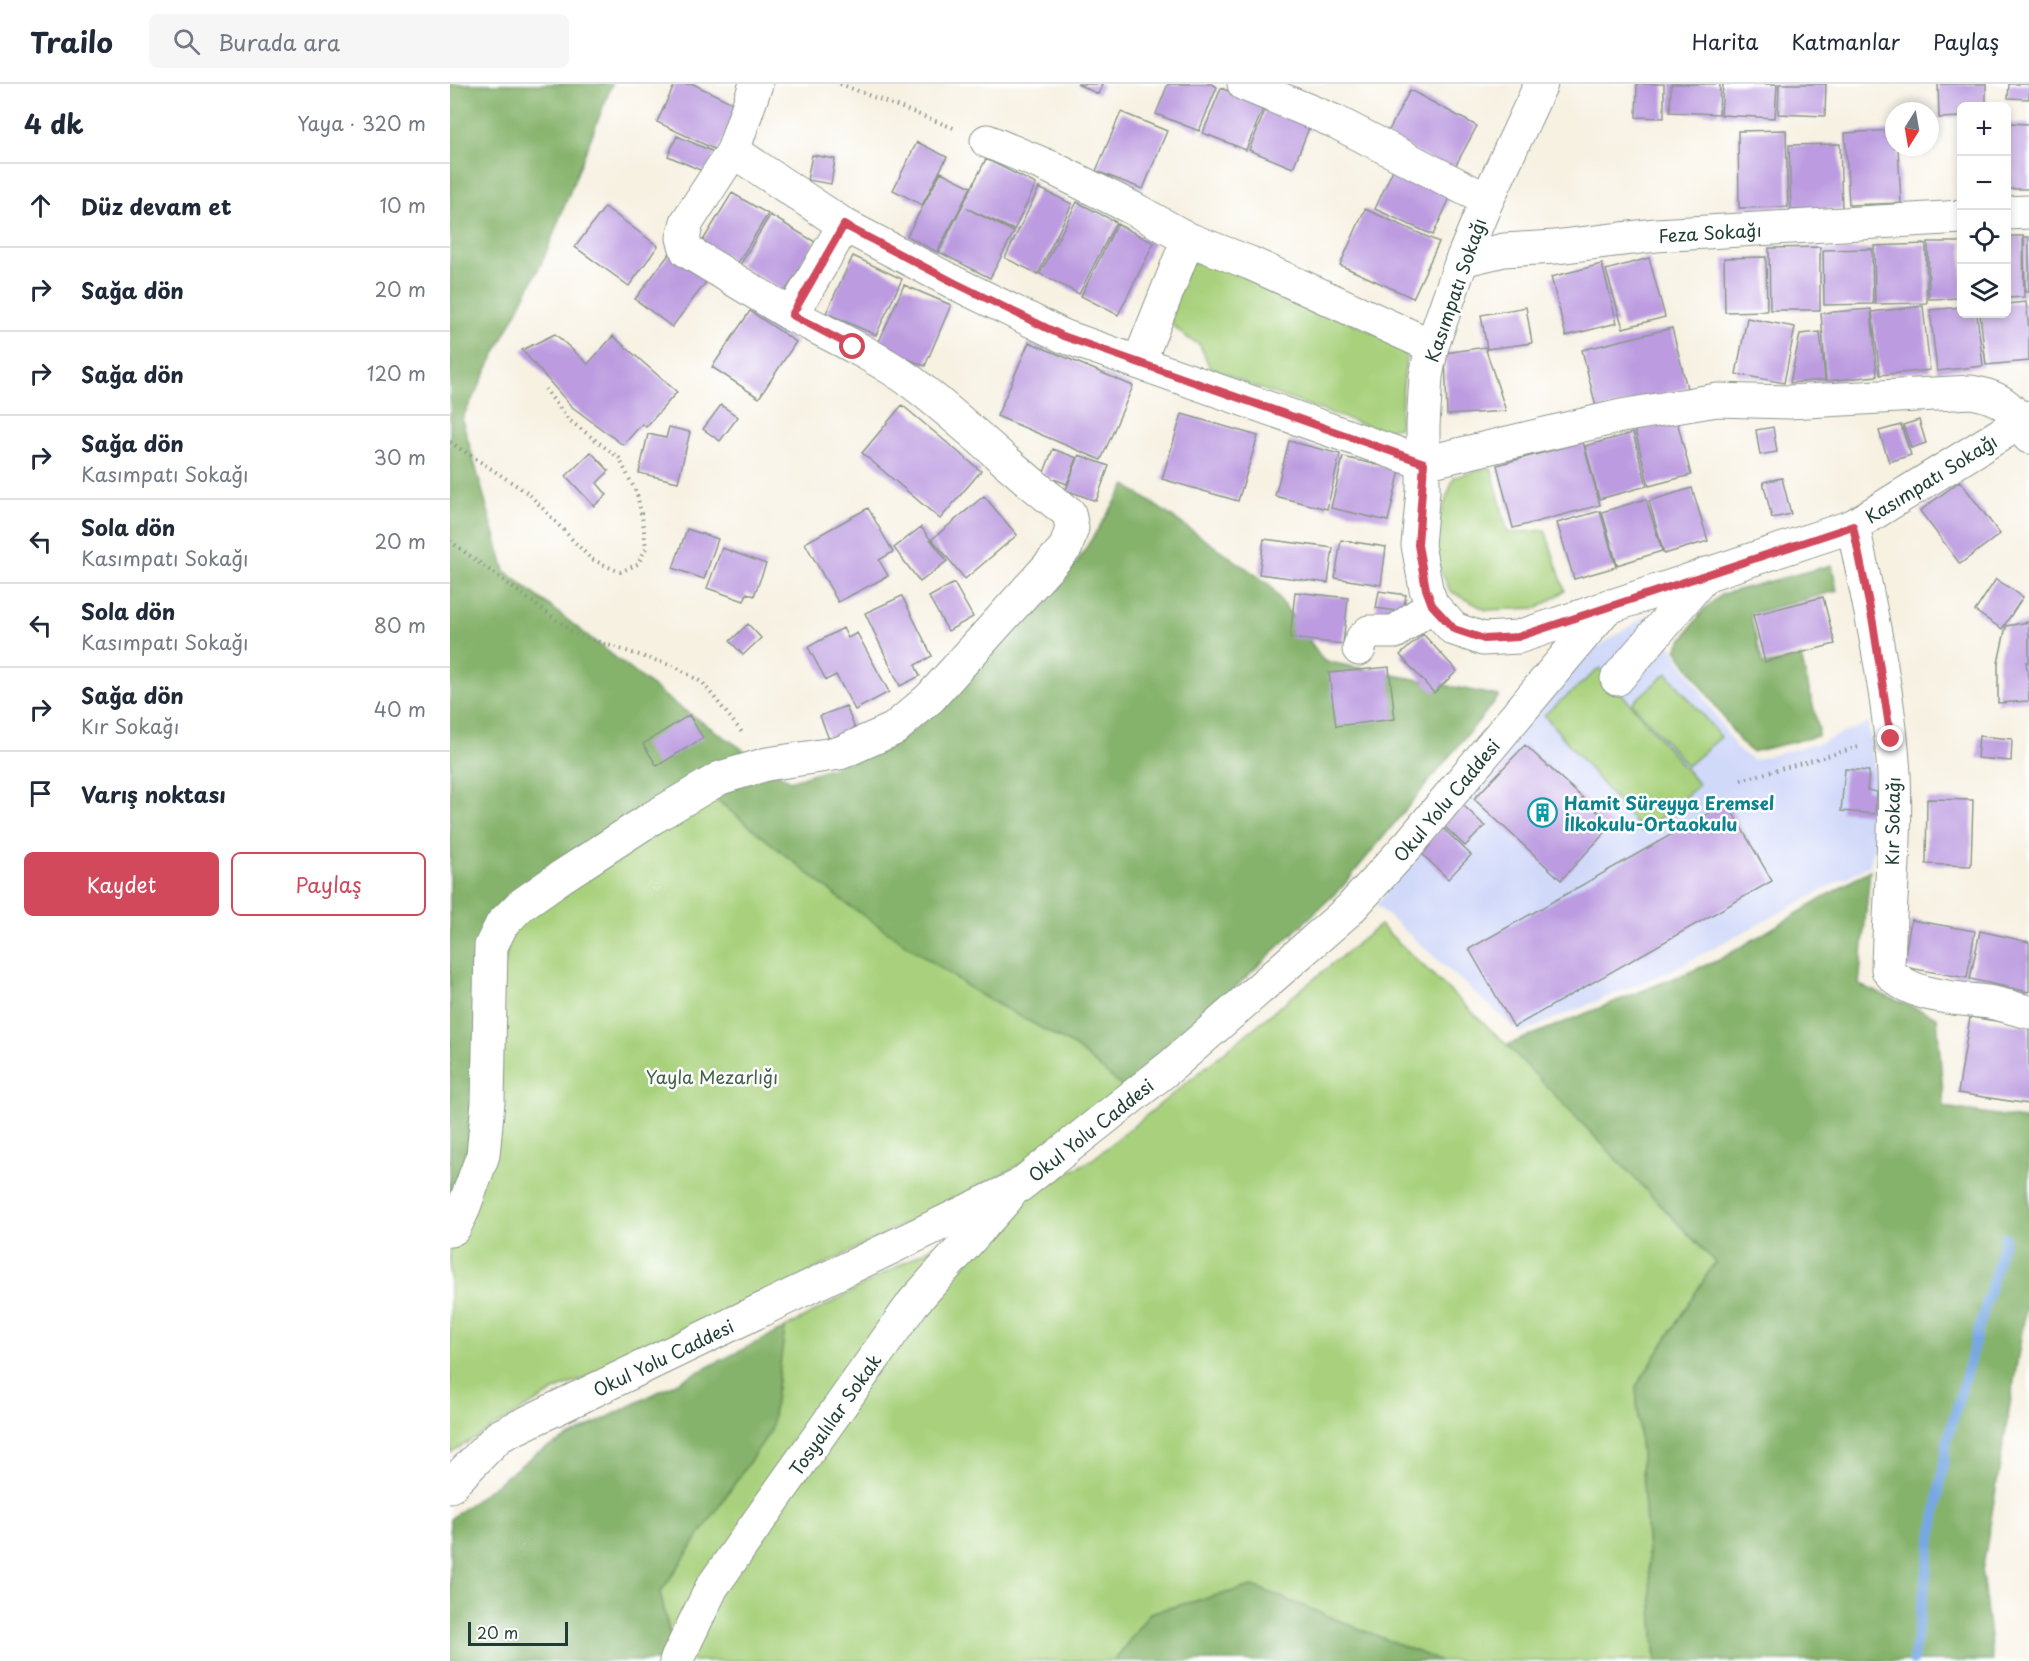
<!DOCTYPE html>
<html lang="tr">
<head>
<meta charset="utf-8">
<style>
	:root { --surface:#fff; --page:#f6f6f7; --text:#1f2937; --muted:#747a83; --line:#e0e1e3; --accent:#d1495b }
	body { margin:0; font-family:"Playpen Sans",sans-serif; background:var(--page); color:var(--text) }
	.controls { position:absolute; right:18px; top:18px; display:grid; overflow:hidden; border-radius:9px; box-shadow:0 3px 9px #0003 }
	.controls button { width:54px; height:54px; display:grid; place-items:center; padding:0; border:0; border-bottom:2px solid var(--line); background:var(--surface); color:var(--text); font:30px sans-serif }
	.compass { position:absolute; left:1435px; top:18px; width:54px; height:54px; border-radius:50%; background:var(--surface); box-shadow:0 3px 9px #0003; rotate:191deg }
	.scale { position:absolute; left:18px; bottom:15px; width:100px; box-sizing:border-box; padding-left:6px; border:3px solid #1f3d34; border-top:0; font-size:16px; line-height:21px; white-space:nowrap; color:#1f3d34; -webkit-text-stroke:4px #fff; paint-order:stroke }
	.stop { position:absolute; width:18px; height:18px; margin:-14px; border:4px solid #d1495b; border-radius:50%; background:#fff }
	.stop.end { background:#d1495b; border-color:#fff; box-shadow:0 2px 6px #0008 }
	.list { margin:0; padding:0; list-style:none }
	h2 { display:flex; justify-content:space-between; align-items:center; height:78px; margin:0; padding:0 24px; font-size:26px }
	h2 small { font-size:20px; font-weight:400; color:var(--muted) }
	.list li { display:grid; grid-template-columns:39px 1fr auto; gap:18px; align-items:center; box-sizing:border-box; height:84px; padding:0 24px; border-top:2px solid var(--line) }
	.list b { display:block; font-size:22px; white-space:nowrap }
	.list p { margin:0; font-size:20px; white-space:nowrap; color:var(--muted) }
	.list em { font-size:20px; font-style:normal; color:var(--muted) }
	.actions { display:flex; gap:12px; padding:18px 24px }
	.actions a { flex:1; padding:14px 0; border:2px solid var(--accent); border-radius:9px; text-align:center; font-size:21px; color:var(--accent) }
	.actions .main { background:var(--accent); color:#fff }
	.icon { flex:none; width:33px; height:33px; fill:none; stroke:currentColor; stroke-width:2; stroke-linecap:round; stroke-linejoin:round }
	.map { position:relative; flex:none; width:1579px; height:1577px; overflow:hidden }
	header { display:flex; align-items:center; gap:36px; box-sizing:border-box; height:84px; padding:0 30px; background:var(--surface); border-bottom:2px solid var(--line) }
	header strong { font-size:28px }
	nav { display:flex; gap:33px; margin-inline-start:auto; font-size:21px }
	.search { width:420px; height:54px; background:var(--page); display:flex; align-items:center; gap:15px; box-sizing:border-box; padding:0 21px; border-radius:9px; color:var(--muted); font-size:22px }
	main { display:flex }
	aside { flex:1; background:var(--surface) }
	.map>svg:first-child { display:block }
	.built { fill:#d1d9f9 }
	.green { fill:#a9d17d; stroke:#648758; stroke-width:1.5 }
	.forest { fill:#86b36c; stroke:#527850; stroke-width:1.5 }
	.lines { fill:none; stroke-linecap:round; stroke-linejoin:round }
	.stream { stroke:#77a8e2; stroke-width:10 }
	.building { fill:#bc9be0 }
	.minor-casing { stroke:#8b978b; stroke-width:35 }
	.path { stroke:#8b978b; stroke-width:4; stroke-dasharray:1.5 4.5; stroke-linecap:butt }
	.minor { stroke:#fff; stroke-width:33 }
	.route { stroke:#d1495b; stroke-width:8 }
	.labels { text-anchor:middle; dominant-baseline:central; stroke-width:5; stroke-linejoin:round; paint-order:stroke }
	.street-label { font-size:18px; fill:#1f3d34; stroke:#fff }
	.culture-label { font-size:18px; font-weight:bold; fill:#0d838f; stroke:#fff; text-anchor:start }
	.park-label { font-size:18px; fill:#426246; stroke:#fff }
</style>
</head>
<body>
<header>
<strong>Trailo</strong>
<div class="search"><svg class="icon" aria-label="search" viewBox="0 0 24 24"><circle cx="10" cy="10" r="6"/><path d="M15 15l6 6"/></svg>Burada ara</div>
<nav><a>Harita</a><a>Katmanlar</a><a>Paylaş</a></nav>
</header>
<main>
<aside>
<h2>4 dk<small>Yaya · 320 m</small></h2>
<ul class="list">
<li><svg class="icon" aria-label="ahead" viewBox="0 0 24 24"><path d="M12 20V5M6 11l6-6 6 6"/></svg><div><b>Düz devam et</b></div><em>10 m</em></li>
<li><svg class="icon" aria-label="right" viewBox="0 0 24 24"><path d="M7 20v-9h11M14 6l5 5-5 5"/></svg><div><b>Sağa dön</b></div><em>20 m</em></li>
<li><svg class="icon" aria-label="right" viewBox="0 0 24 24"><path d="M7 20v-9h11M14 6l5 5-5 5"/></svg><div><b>Sağa dön</b></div><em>120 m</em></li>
<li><svg class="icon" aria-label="right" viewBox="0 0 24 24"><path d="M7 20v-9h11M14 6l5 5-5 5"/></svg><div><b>Sağa dön</b><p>Kasımpatı Sokağı</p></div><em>30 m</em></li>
<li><svg class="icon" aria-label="left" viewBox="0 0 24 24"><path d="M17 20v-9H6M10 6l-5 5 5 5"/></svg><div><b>Sola dön</b><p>Kasımpatı Sokağı</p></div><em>20 m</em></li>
<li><svg class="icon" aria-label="left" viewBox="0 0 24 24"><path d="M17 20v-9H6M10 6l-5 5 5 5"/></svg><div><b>Sola dön</b><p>Kasımpatı Sokağı</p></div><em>80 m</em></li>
<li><svg class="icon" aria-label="right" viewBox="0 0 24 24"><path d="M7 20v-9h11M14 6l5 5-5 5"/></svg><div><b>Sağa dön</b><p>Kır Sokağı</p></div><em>40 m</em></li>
<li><svg class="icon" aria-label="arrive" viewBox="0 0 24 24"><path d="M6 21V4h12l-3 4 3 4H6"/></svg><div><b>Varış noktası</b></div></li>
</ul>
<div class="actions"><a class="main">Kaydet</a><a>Paylaş</a></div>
</aside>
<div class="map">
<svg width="1579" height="1577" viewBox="0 0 1579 1577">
	<rect width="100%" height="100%" fill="#fff"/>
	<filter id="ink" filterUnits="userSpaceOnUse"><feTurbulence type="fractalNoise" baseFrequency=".0167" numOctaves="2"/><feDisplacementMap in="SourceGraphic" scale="12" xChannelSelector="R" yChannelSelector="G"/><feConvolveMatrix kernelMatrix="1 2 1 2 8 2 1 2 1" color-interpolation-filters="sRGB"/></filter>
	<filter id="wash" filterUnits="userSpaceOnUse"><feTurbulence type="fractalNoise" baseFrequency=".008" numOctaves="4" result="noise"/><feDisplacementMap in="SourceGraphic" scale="24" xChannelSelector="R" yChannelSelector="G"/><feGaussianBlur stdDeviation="1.35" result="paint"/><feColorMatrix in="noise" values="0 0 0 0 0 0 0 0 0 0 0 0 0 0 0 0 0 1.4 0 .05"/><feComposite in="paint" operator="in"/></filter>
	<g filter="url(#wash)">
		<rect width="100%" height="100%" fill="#f7f1e2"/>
		<path class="built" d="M1200,529L1287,665L1303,676L1369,659L1418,639L1430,732L1420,781L1224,885L1070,949L926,821L1131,574Z"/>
		<path class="green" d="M757,176L946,258L956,273L949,343L932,347L805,303L759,282L750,261L736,253L719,238L738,180Z
			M1041,383L1058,449L1095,446L1115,507L1088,524L1036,526L1000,507L985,473L989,435L1004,393Z
			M1150,584L1249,701L1193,748L1094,631Z
			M1217,589L1271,653L1237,682L1182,619Z
			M262,712L394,818L529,910L624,962L676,1006L613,1059L213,1263L108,1305L0,1369V1160L45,923L62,842Z
			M930,841L1057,961L1265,1178L1186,1303L1206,1577H990L803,1502L700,1529L664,1577H226L210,1509L321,1346L335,1244L643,1075Z"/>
		<path class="forest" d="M0,0H162L94,174L12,335L55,487L225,620L340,697L438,665L495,621L627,478L676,401L819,500L874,577L1049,612L893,802L676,1006L624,962L529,910L394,818L262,712L62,842L45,923L0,1160Z
			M1382,481L1387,507L1300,530L1313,581L1351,573L1369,646L1368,652L1302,668L1291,659L1226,565L1253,526L1272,510Z
			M1420,786L1409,901L1487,933L1494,1023L1579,1036V1206L1532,1489L1543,1577H1206L1186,1303L1265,1178L1057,961L1269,876Z
			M335,1244L321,1346L210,1509L226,1577H0V1435L87,1369Z
			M803,1502L990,1577H664L700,1529Z"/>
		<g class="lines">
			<path class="stream" d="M1463,1577L1497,1357L1555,1153"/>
		</g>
		<g id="blocks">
			<path class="building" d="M225,0H243L289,22L268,67L207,38Z
				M627,0H653L648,10Z
				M718,0H761L767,3L749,47L706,30Z
				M1187,0H1214V34L1186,33Z
				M1221,0H1270L1269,30L1220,28Z
				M1273,0H1327L1325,34L1271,31Z
				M1329,0H1376L1375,32L1328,30Z
				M1488,0H1536V22H1512V33L1489,34Z
				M1559,0H1579V15L1558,14Z
				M771,4L814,22L796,66L753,49Z
				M960,6L1027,42L1002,88L936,52Z
				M817,21L861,39L843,84L799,66Z
				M671,28L717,47L693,105L646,87Z
				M1556,39L1579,40V105H1556Z
				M1336,46L1338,123L1289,124L1288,47Z
				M1444,46V63H1448L1451,119L1399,121L1395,49Z
				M227,52L266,69L257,89L218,72Z
				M467,58L497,73L472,121L443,106Z
				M1390,60L1392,125L1341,126L1339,61Z
				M362,71L385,75L381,100L357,96Z
				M536,75L586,100L564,146L516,124L564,148L540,194L489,168Z
				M946,79L1004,105L983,151L925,125Z
				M491,88L521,103L487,168L457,152Z
				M589,104L622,120L588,190L555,174Z
				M282,109L318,130L288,179L252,158Z
				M627,118L666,138L629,210L590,190Z
				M155,123L208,162L179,202L125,163Z
				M915,125L989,158L963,214L890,181Z
				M320,131L365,158L335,208L290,181Z
				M667,140L704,159L668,231L631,212Z
				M1556,152H1573L1574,213L1556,214Z
				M1574,153H1579V208H1575Z
				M1478,158H1512V214L1479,215Z
				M1476,160L1477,219L1425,220L1424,162Z
				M1370,163V226H1320L1319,164Z
				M223,165L260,193L222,243L185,215Z
				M1422,165L1423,220L1374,221L1373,166Z
				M403,172L452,195L426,251L376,229Z
				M1316,173L1317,227L1275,228L1274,174Z
				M1199,174L1215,233L1173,244L1156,186Z
				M1152,180L1167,239L1116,252L1101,193Z
				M454,201L501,221L475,282L427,262Z
				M1576,218L1579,245V277L1536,281L1530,230H1556V220Z
				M1473,222L1480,286L1430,291L1422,228Z
				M1076,223L1082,259L1037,265L1031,231Z
				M1512,223V230H1527L1533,282L1487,287L1480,226Z
				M1421,225L1427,292L1376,297L1371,229Z
				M300,227L346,258L309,314L262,283Z
				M1297,234L1345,243L1334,299L1286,290Z
				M1222,244L1237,304L1147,327L1132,266Z
				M1370,248L1375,296L1340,299L1350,250Z
				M105,250L138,280L163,252L227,308L196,343L192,340L173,361L121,322L72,266Z
				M579,258L683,302L651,376L547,332Z
				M1035,263L1056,327L997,331L995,269Z
				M271,321L288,333L270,357L253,345Z
				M452,321L531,387L490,435L412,369Z
				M732,330L808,352L788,417L712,395Z
				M1469,336L1476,359L1461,364L1453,341Z
				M1227,337L1241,391L1199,402L1185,347Z
				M1451,341L1461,371L1439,378L1429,347Z
				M219,343L240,348L228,398L189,389L198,350L216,354Z
				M1323,343L1327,368L1310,371L1306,346Z
				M1183,349L1197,402L1149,415L1135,362Z
				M839,357L890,370L877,425L825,412Z
				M1133,358L1150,421L1063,444L1047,381Z
				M603,365L627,374L617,400L593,391Z
				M141,368L159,387L147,399L157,411L144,422L116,392Z
				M629,371L659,382L646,417L616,406Z
				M893,373L950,386L938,437L881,424Z
				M1332,394L1341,430L1322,434L1313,398Z
				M1510,397L1550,450L1510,480L1470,427Z
				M1242,404L1258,457L1214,470L1199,417Z
				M534,412L567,451L515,495L482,455Z
				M1196,415L1212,467L1167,481L1152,428Z
				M418,424L443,468L429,476L438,492L388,518L355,459Z
				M1150,427L1166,483L1124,495L1107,439Z
				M471,443L497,477L470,498L444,464Z
				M237,445L268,455L254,495L223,484Z
				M814,455L883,464L878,499L809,490Z
				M891,456L936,463L931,501L885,494Z
				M272,464L316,480L304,512L297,509L294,517L257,504Z
				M1546,495L1573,513L1552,545L1525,527Z
				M504,499L523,533L498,547L479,513Z
				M929,507L956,511L953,528L926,524Z
				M845,508L898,514L893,560L840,554Z
				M452,512L482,572L465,581L470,592L450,602L415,529Z
				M1373,513L1385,560L1315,578L1303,531Z
				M1579,538V578H1576L1579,599V617L1548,619V579L1556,542Z
				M298,540L311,554L293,571L280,557Z
				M393,544L398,554L407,549L439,608L405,626L386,591L376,596L358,563Z
				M973,550L1007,587L984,609L950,571Z
				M939,583L945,635L886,642L879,589Z
				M396,622L407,650L381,660L370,632Z
				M239,631L253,654L207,682L193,660Z
				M1529,652L1562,655L1561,677L1527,674Z
				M1075,661L1162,741L1111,796L1024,715Z
				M1395,685L1419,687L1417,706L1427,708L1425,730L1391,727Z
				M1477,715L1523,716L1521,782L1476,780Z
				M1277,719L1322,797L1064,943L1019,865Z
				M1012,720L1035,742L1015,762L993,741Z
				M992,743L1021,771L998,795L969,767Z
				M1461,836L1525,847L1517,894L1453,883Z
				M1530,847L1579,858V908L1520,895Z
				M1520,933L1579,942V1020L1508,1009Z"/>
		</g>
	</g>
	<g filter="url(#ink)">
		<use href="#blocks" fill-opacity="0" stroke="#8b978b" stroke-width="1.5"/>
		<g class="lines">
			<defs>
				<g id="minor">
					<path d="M306,0L283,67L394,141L505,199L613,252L974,379L1171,332L1267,316L1339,318L1521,308C1553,313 1564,325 1579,353"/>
					<path d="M794,0L886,38L1037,116"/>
					<path id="s1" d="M1091,0L1037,116L1012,176L982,262L976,292L973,342V406L968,461L976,505L982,521L1004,545L1033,555L1068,553L1403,442L1579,333"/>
					<path d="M537,57L602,84L684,125L738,155L800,179L982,262"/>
					<path d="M283,67L237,138L233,154L237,167L342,231"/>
					<path d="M1556,129L1579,128"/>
					<path id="s2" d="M1012,176L1054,166L1105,163L1206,151L1512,133"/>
					<path d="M689,278L738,155"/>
					<path d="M1403,442C1420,524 1439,606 1444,690C1447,755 1439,821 1438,886C1457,913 1508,914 1538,918C1552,920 1565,925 1579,928"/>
					<path d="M909,565L912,555L919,548H945L982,521"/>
					<path d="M1167,595L1256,490"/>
					<path d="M0,1146L4,1144L12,1128L33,1071L38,1018L41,862L52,840L71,821L111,793L202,734L270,694L317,680L390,669L444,645L480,614L616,463L622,444L619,429C565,389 517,340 463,299C428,273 381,251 342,231L394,141"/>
					<path id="s3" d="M0,1402L49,1352L569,1102L721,982L899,826L960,759L1158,522"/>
					<path id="s4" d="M226,1577L262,1503L463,1219L557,1114"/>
				</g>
			</defs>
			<use href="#minor" class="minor-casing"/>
			<path class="path" d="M390,0L506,45
				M0,358L78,409L141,475L170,488L188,480L196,464L193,438L187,410L169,374L119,336L95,305
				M0,457L127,551L226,583L253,599L294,651
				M1291,696L1409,663"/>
			<use href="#minor" class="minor"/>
		</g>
	</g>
	<g class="lines" filter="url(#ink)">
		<path class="route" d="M403,263L342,231L394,141L505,199L613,252L974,379L968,461L976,505L982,521L1004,545L1034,555L1068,553L1403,442L1423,539L1441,655"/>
	</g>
	<defs>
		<symbol id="building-ring" viewBox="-11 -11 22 22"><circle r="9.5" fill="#fff" stroke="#0f9aa8" stroke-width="1.5"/><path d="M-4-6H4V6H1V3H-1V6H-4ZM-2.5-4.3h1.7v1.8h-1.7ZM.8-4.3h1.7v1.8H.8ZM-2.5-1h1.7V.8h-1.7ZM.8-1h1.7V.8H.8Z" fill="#0f9aa8"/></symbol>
	</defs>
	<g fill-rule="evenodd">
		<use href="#building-ring" x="1076" y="712" width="33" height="33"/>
	</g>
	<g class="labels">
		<g class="street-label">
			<text stroke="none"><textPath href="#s2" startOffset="250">Feza Sokağı</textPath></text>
			<text transform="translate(1005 206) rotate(-71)">Kasımpatı Sokağı</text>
			<text stroke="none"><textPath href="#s1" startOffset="1088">Kasımpatı Sokağı</textPath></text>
			<text stroke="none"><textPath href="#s3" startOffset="1224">Okul Yolu Caddesi</textPath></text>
			<text transform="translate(1442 737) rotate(-89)">Kır Sokağı</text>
			<text stroke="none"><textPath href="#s3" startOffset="738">Okul Yolu Caddesi</textPath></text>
			<text stroke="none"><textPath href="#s3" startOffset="252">Okul Yolu Caddesi</textPath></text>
			<text stroke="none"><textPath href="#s4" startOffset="294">Tosyalılar Sokak</textPath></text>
		</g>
		<g class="culture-label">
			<text x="1114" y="718">Hamit Süreyya Eremsel<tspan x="1114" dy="21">İlkokulu-Ortaokulu</tspan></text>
		</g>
		<g class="park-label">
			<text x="262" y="992">Yayla Mezarlığı</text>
		</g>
	</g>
</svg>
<div class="controls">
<button>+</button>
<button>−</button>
<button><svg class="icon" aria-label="locate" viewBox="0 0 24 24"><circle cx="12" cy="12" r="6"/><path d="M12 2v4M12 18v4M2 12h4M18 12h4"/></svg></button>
<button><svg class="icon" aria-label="layers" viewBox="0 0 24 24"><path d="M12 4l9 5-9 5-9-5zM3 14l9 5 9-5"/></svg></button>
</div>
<svg class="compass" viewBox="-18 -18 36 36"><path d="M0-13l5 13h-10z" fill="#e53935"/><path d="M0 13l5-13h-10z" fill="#747a83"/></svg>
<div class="scale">20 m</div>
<div class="stop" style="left:403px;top:263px"></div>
<div class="stop end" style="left:1441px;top:655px"></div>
</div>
</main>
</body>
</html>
